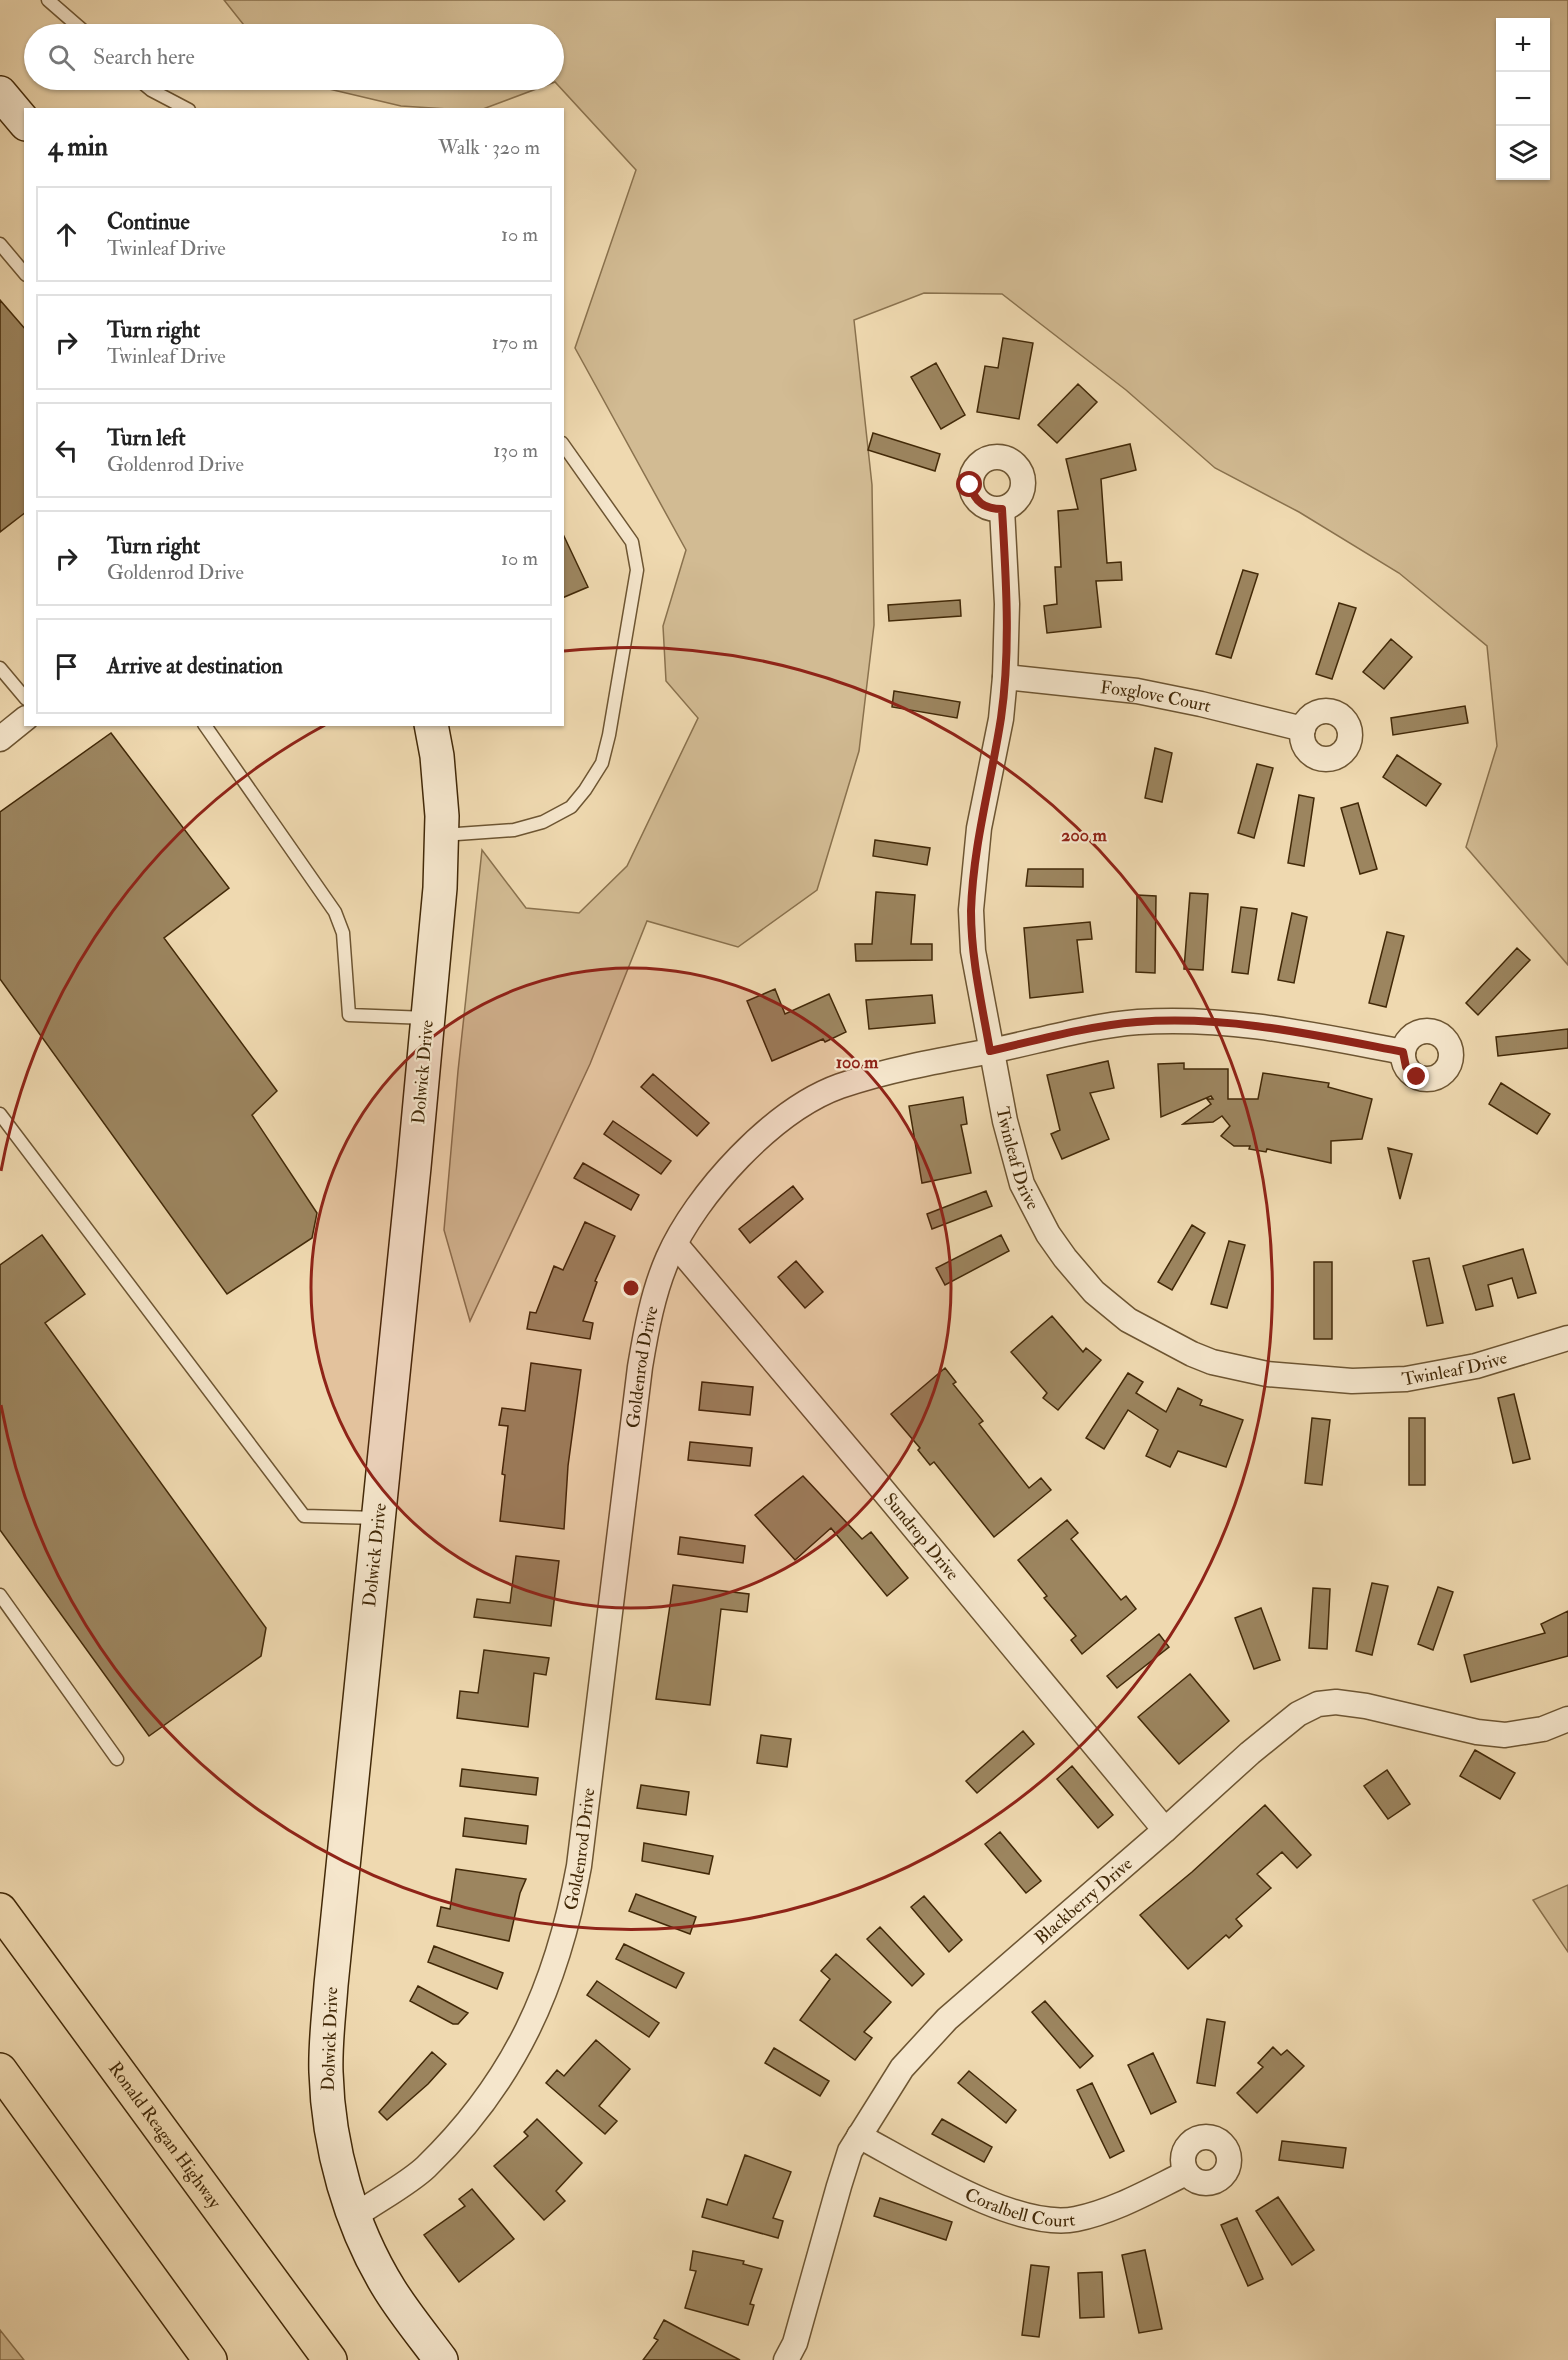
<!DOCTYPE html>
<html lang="en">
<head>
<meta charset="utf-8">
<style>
	:root { --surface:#fff; --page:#f2f2f2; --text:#222; --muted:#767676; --line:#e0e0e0 }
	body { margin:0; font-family:"IM FELL Double Pica",serif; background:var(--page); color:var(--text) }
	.controls { position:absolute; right:18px; top:18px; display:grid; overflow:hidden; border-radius:0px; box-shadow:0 2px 4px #0004 }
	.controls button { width:54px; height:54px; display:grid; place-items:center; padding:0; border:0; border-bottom:2px solid var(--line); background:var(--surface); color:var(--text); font:30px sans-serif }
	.stop { position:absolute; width:18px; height:18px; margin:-14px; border:4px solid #8f2418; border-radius:50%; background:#fff }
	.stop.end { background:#8f2418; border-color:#fff; box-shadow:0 2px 6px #0008 }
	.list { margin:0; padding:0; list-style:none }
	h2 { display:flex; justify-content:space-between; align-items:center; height:78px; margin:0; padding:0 24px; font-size:26px }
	h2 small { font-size:20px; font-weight:400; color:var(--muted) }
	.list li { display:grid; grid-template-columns:39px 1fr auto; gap:18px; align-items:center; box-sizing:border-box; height:96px; margin:0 12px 12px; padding:0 12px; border:2px solid var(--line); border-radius:0px }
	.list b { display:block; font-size:22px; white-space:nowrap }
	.list p { margin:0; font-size:20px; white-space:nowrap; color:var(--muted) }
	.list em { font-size:20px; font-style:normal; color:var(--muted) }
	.icon { flex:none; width:33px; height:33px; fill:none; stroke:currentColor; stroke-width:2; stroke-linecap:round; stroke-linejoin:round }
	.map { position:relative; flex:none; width:1568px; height:2360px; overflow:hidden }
	.search { position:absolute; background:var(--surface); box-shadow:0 2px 4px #0004; left:24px; top:24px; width:540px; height:66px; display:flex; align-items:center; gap:15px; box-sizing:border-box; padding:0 21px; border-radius:33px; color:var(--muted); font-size:22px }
	.panel { position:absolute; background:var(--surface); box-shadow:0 2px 4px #0004; left:24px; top:108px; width:540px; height:618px; border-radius:0px }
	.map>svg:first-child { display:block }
	.green { fill:#d2bb93; stroke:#8a724e; stroke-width:1.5; fill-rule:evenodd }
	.building { fill:#9c855f; stroke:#422908; stroke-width:1.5 }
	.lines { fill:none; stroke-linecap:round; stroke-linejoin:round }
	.service-casing { stroke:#6d5532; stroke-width:15 }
	.minor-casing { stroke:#6d5532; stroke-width:27 }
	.secondary-casing { stroke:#422908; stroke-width:36 }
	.motorway-casing { stroke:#422908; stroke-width:36 }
	.service { stroke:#f5e6cc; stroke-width:12 }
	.minor { stroke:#f5e6cc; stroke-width:24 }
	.secondary { stroke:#f5e6cc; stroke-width:33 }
	.motorway { stroke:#efd9b0; stroke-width:33 }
	.route { stroke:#8f2418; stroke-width:8 }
	.ring { fill:none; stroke:#8f2418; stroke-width:3 }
	.labels { text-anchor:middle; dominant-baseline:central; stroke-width:4.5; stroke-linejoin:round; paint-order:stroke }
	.street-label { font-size:18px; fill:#422908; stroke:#f5e6cc }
	.centre { fill:#8f2418; stroke:#f5e6cc; stroke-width:3 }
	.ring-label { font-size:18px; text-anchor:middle; font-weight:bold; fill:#8f2418; stroke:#f5e6cc; stroke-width:4.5; stroke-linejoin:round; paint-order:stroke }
</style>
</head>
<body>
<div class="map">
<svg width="1568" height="2360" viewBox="0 0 1568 2360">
	<rect width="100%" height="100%" fill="#efd9b0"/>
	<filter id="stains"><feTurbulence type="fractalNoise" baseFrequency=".00333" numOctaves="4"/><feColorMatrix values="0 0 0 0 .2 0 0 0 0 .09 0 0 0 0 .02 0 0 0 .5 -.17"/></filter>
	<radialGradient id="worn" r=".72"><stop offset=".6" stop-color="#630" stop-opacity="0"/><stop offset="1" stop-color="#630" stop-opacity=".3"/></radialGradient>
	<path class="green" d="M224,0H1568V965L1466,847L1497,746L1487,646L1399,573L1299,512L1215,468L1126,390L1002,294L924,293L854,320L872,485L874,625L859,751L817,890L738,947L647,921L590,1064L470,1321L444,1230L458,1071L482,850L526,908L579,913L627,866L698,718L666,681L663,626L686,550L575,348L636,170L555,82L483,109L464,110L401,106L291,80H554V34H251ZM1500,22H1546V176H1500Z
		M1568,1885V1952L1533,1900Z
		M0,2330L24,2360H0Z"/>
	<path class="building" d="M0,300L26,330V512L0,532Z
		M1003,338L1033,343L1019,419L977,412L985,366L998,368Z
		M936,363L965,415L941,429L911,377Z
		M1078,384L1097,402L1057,443L1038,425Z
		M873,433L940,454L935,471L868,450Z
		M1130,444L1136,470L1101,479L1107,563L1121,562L1122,580L1096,581L1101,627L1047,633L1044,606L1057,604L1055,567H1061L1058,511L1078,509L1066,459Z
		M562,532L588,587L562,598Z
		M1243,570L1258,574L1231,658L1216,654Z
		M960,600L961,616L889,621L888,605Z
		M1339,603L1356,608L1332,679L1316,674Z
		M1391,639L1412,657L1384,689L1363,672Z
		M894,691L960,702L957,718L892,707Z
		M1465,706L1468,723L1393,735L1391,718Z
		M111,733L229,888L164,938L277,1091L252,1115L317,1213L312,1238L227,1294L0,979V812Z
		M1155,748L1172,753L1162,802L1145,798Z
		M1397,755L1441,784L1426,806L1383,777Z
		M1257,764L1273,768L1254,838L1238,833Z
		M1299,795L1314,798L1304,866L1288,863Z
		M1358,803L1377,869L1360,874L1341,808Z
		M875,840L930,848L927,865L873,856Z
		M1028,869H1083V887L1026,886Z
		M876,892L915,895L911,944H932V960L856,961L855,944H872Z
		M1190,893L1208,894L1203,970L1184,969Z
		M1137,895L1156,896L1155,973L1136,972Z
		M1241,907L1257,909L1248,974L1232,972Z
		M1292,913L1307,917L1294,983L1278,980Z
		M1090,922L1092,939L1077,940L1083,992L1030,998L1024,928Z
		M1387,932L1404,936L1386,1007L1369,1003Z
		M1517,948L1530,960L1478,1015L1466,1003Z
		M775,989L785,1014L829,994L846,1032L825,1042L823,1039L772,1061L747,1001Z
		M932,995L935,1023L869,1029L866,1000Z
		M1568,1029V1048L1498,1056L1496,1037Z
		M1108,1061L1114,1088L1090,1093L1109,1139L1062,1159L1051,1134L1060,1130L1047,1075Z
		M1184,1063V1069H1228V1099H1258L1263,1073L1329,1083L1328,1087L1372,1099L1362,1139L1331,1141V1163L1267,1149L1266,1152L1249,1149L1250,1146H1234L1221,1136L1230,1126L1222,1116L1213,1122L1183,1124L1211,1104L1207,1099H1213L1211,1096L1161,1117L1158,1064Z
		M653,1074L709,1123L697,1136L641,1087Z
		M1501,1083L1550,1114L1537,1134L1489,1104Z
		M963,1097L967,1124L961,1125L971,1173L922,1183L909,1106Z
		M613,1121L671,1161L661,1174L604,1134Z
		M1388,1148L1412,1154L1400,1199Z
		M583,1163L639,1195L631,1210L574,1178Z
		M793,1186L803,1199L750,1243L739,1229Z
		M986,1191L992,1206L932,1229L927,1214Z
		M585,1222L615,1236L595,1281L597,1282L583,1321L593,1323L590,1339L527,1329L530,1312L536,1313L554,1266L563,1270Z
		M1192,1225L1205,1233L1172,1290L1158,1282Z
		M42,1235L85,1294L45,1323L266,1628L261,1656L149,1736L0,1530V1265Z
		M1001,1235L1009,1251L945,1285L936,1268Z
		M1229,1241L1245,1245L1227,1308L1211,1304Z
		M1523,1249L1536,1293L1518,1298L1512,1278L1488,1285L1493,1306L1476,1310L1463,1266Z
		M1429,1258L1443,1323L1427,1326L1413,1261Z
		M796,1261L823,1292L805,1308L778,1277Z
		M1314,1262H1332V1339H1314Z
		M1052,1316L1083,1352L1086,1348L1101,1360L1058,1410L1043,1398L1047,1393L1011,1352Z
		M531,1363L581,1370L568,1466L564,1529L500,1521L505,1475L502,1474L508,1426L499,1425L502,1408L525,1411Z
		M945,1368L956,1382L953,1384L983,1421L979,1424L1029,1488L1041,1478L1051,1490L994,1537L934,1462L930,1465L918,1450L920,1448L891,1414Z
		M1128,1373L1143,1382L1136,1393L1166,1412L1178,1388L1202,1400L1200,1405L1243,1420L1226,1467L1178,1451L1170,1467L1146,1456L1158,1430L1128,1410L1104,1449L1086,1438Z
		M702,1382L753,1387L750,1415L699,1410Z
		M1514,1394L1530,1459L1513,1463L1498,1398Z
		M1312,1418L1330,1420L1322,1485L1305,1483Z
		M1409,1418H1425V1485H1409Z
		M690,1442L752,1448L750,1466L688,1460Z
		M803,1476L862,1539L871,1532L908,1578L887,1596L831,1528L795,1560L755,1515Z
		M1067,1520L1078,1533L1071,1539L1121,1600L1126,1596L1136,1609L1082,1654L1071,1640L1076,1636L1044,1598L1047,1596L1018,1560Z
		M680,1537L745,1546L743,1563L678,1554Z
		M516,1556L559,1561L551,1626L474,1617L477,1599L510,1603Z
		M1372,1583L1388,1586L1372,1655L1356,1651Z
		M673,1585L749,1594L747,1612L721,1609L710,1705L656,1699Z
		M1438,1587L1453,1592L1433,1650L1418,1644Z
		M1313,1588L1330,1589L1327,1649L1309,1648Z
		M1261,1608L1280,1660L1254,1669L1235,1618Z
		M1568,1611V1656L1471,1682L1464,1655L1545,1633L1541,1624Z
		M1159,1634L1169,1647L1117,1688L1107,1676Z
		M484,1650L549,1658L546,1675L534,1673L528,1727L457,1718L460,1691L478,1693Z
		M1190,1674L1229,1721L1179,1764L1138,1717Z
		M1023,1731L1034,1744L977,1793L966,1781Z
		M761,1735L791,1739L787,1767L757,1763Z
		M1475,1750L1515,1773L1500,1799L1460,1776Z
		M1072,1766L1113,1815L1098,1828L1057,1779Z
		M462,1769L538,1778L536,1795L460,1786Z
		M1387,1770L1410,1804L1388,1819L1364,1786Z
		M641,1785L689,1792L686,1815L637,1808Z
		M1265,1805L1311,1855L1297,1868L1282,1852L1257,1874L1271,1888L1236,1919L1242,1926L1229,1938L1226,1935L1188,1969L1140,1915L1192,1872Z
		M465,1818L528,1826L526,1844L463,1836Z
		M1000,1832L1041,1881L1026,1893L985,1844Z
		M644,1843L713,1856L709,1874L642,1861Z
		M456,1869L526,1879L520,1893L509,1941L437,1926L441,1907L450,1909Z
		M636,1894L696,1917L690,1934L629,1911Z
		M924,1896L962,1940L949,1952L911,1907Z
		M880,1927L924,1974L912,1986L867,1939Z
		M624,1944L684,1973L676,1988L616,1959Z
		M434,1946L503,1973L497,1989L428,1962Z
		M836,1954L891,2002L864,2032L872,2038L855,2060L800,2020L830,1979L821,1971Z
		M597,1981L659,2023L649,2037L587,1995Z
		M418,1986L468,2013L458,2024H453L410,2001Z
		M1045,2001L1093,2056L1080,2068L1032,2012Z
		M1207,2019L1225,2022L1215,2086L1197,2083Z
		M596,2040L630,2069L599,2106L617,2121L605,2134L546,2083L557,2070L564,2076Z
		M1273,2047L1281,2055L1287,2050L1304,2066L1257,2113L1237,2093L1263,2067L1258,2063Z
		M774,2048L829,2081L820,2096L765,2063Z
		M432,2052L446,2064L428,2084L387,2120L379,2112Z
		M1153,2053L1176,2102L1151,2114L1128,2065Z
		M969,2071L1016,2110L1006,2123L958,2083Z
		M1092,2083L1124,2151L1110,2158L1077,2090Z
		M537,2119L582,2163L556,2191L565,2201L544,2220L494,2166L528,2136L524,2132Z
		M942,2119L992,2147L984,2162L932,2134Z
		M1282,2141L1346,2148L1343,2168L1279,2160Z
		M745,2155L791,2172L773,2218L783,2221L778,2238L702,2217L707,2199L727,2205Z
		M472,2189L514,2239L459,2282L424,2235L465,2206L459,2199Z
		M1278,2197L1314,2250L1292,2265L1256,2211Z
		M880,2198L952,2222L946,2240L874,2216Z
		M1237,2218L1263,2279L1248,2286L1221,2225Z
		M1145,2250L1162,2329L1139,2333L1122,2255Z
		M693,2251L744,2261L743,2264L762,2269L750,2304L754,2305L748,2325L685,2308L696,2271L690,2270Z
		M1031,2265L1049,2267L1039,2337L1022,2335Z
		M1102,2272L1104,2317L1080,2318L1078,2273Z
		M664,2320L688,2333L740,2360H643L658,2340L654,2338Z"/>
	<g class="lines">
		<defs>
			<path id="service" d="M48,0L87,34
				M139,80L151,90L189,110
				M0,244L26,275
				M0,668L26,699
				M204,724L335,912L343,933L349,1015L427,1018
				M443,835L514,830L543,822L571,807L585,790L602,763L609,735L637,570L632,542L562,443
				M0,1114L304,1516L378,1518
				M0,1595L117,1759"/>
			<g id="minor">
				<circle cx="997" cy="483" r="26"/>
				<path id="s1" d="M1002,509L1007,604L1005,677L1001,719L979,828L971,910L973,951L1005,1121L1022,1184L1048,1234L1065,1258L1094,1292L1128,1320L1192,1354L1212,1362L1267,1374L1352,1381L1406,1379L1476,1366L1568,1338"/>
				<path id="s2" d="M1005,677L1137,691L1201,704L1303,729"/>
				<circle cx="1326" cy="735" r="24"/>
				<path d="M0,739L26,718"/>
				<circle cx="1427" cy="1055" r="24"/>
				<path id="s3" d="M676,1245L877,1483L1165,1830"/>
				<path id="s4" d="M859,2136C912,2164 1016,2231 1076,2219C1115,2211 1151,2190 1186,2173"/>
				<circle cx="1206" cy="2160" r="23"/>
				<path id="s5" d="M355,2216C376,2201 408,2184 426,2167C515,2081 557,1986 579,1866L640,1367C646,1331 653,1292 668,1258C696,1194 773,1110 840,1086C887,1070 937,1061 986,1052C1036,1042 1087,1026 1138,1022C1230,1016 1313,1035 1403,1052"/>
				<path id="s6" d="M786,2360L795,2343L839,2186L850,2151L902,2068L947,2019L1165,1830L1250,1753L1298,1714L1318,1704L1336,1702L1366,1706L1477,1732L1505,1735L1543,1729L1568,1719"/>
			</g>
			<path id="secondary" d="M0,93L26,124
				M431,724L437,756L442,816L440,888L414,1167L331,1985C329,2014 325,2043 326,2072C328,2146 350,2226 390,2290C405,2314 424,2337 441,2360"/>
			<g id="motorway">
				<path id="s7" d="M0,1910L330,2360"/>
				<path d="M0,2070L210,2360"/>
			</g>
		</defs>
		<use href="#service" class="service-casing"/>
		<use href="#minor" class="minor-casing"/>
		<use href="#secondary" class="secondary-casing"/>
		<use href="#motorway" class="motorway-casing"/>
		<use href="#service" class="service"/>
		<use href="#minor" class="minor"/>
		<use href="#secondary" class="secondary"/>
		<use href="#motorway" class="motorway"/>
	</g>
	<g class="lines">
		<path class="route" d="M970,485C975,502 984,509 1002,509C1006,579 1011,649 1001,718C991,783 973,845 971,911C971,958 982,1005 990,1051C1038,1040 1088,1026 1137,1022C1228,1015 1315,1035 1403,1052L1406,1067L1417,1077"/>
	</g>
	<circle cx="631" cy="1288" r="320" fill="#8f2418" fill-opacity=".12"/>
	<g class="ring">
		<circle cx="631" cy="1288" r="320"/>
		<path d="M1 1171A641 641 0 0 1 325 725M564 651A641 641 0 1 1 1 1405"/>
	</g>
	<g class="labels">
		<g class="street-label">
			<text stroke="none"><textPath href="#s2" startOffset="152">Foxglove Court</textPath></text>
			<text transform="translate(423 1072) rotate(-85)">Dolwick Drive</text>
			<text stroke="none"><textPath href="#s1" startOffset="657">Twinleaf Drive</textPath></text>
			<text stroke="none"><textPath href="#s1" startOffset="1197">Twinleaf Drive</textPath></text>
			<text stroke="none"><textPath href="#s5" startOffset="933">Goldenrod Drive</textPath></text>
			<text stroke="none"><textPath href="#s3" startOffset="381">Sundrop Drive</textPath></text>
			<text transform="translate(375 1555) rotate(-84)">Dolwick Drive</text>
			<text stroke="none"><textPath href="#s5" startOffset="447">Goldenrod Drive</textPath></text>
			<text stroke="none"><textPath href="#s6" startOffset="564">Blackberry Drive</textPath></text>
			<text transform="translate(330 2039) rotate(-88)">Dolwick Drive</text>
			<text stroke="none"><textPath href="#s7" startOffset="279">Ronald Reagan Highway</textPath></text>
			<text stroke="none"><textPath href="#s4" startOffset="178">Coralbell Court</textPath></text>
		</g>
	</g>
	<circle cx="631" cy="1288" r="9" class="centre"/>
	<g class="ring-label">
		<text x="1084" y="841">200 m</text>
		<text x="857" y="1068">100 m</text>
	</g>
	<rect width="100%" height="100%" filter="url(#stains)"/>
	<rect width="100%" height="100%" fill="url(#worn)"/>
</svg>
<div class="controls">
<button>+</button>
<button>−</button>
<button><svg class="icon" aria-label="layers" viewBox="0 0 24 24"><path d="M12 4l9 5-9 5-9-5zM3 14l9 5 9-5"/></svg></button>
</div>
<div class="stop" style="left:970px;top:485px"></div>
<div class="stop end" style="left:1417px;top:1077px"></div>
<div class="search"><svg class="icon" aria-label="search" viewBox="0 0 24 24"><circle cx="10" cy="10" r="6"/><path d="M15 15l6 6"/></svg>Search here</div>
<section class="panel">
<h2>4 min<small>Walk · 320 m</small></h2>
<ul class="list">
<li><svg class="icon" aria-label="ahead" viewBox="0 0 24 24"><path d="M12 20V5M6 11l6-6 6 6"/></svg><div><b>Continue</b><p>Twinleaf Drive</p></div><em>10 m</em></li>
<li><svg class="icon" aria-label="right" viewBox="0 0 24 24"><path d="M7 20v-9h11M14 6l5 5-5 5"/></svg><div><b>Turn right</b><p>Twinleaf Drive</p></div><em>170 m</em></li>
<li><svg class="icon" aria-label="left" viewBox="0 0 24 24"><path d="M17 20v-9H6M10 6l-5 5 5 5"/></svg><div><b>Turn left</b><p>Goldenrod Drive</p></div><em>130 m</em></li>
<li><svg class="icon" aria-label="right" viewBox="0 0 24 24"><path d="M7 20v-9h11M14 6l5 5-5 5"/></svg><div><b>Turn right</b><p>Goldenrod Drive</p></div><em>10 m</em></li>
<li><svg class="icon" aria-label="arrive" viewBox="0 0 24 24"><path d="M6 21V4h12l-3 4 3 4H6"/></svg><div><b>Arrive at destination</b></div></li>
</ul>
</section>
</div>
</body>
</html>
